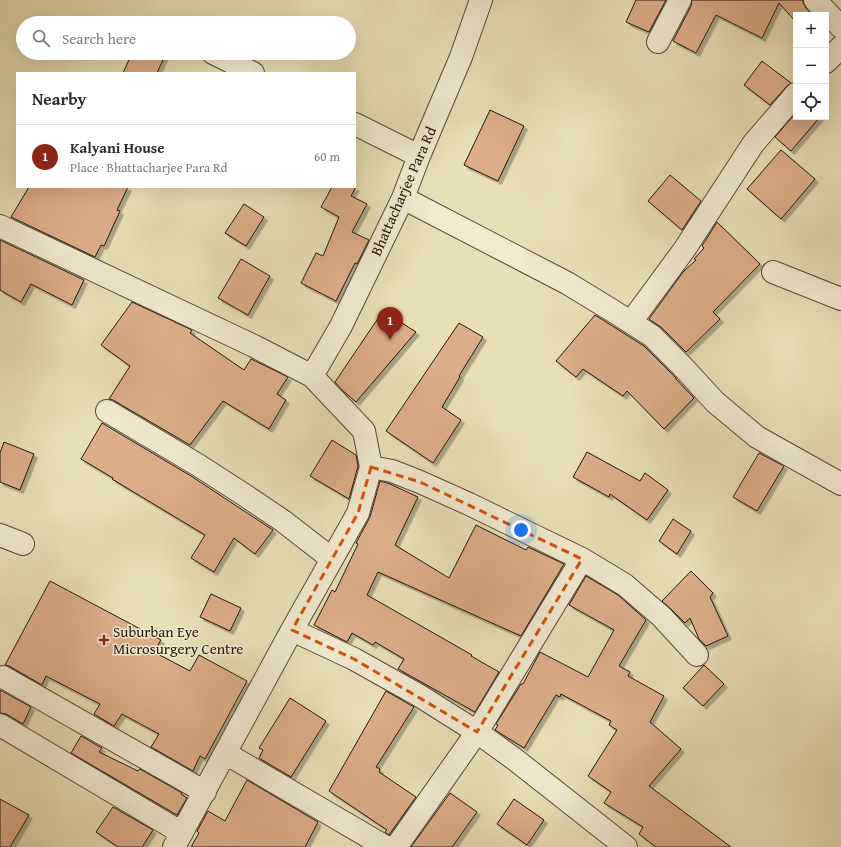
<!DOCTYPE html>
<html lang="en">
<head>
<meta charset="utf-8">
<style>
	:root { --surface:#fff; --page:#f2f2f3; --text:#2b2b33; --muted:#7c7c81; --line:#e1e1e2; --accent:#8f2418 }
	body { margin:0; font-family:"Gentium Book Plus",serif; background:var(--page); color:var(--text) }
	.controls { position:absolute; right:12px; top:12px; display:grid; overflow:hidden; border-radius:0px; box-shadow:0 4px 16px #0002 }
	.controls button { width:36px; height:36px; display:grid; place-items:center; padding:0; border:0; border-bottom:1px solid var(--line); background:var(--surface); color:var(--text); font:20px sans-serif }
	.you { position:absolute; left:521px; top:530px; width:14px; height:14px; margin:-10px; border:3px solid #fff; border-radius:50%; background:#1a73e8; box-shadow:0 0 0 6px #1a73e833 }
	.badge { display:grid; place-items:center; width:26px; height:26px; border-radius:50%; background:var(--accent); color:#fff; font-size:13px; font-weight:700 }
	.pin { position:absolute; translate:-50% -33px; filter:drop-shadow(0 1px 2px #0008) }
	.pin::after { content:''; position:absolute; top:21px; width:14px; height:12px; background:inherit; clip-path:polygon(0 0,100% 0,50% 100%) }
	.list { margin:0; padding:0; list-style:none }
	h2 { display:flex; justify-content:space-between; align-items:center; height:52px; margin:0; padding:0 16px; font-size:17px }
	h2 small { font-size:13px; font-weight:400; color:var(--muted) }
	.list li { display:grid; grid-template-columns:26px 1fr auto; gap:12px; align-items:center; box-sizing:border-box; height:64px; padding:0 16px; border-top:1px solid var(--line) }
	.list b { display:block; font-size:15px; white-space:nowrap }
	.list p { margin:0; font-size:13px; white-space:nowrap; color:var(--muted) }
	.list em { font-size:13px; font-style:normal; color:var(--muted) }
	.icon { flex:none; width:22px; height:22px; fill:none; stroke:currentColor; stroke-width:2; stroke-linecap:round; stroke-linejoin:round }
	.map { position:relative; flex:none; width:841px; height:847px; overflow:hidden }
	.search { position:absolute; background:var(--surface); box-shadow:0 4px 16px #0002; left:16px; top:16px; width:340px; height:44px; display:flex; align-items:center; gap:10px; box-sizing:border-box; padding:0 14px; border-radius:22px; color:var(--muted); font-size:15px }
	.panel { position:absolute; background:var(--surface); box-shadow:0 4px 16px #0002; left:16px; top:72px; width:340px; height:116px; border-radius:0px }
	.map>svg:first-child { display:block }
	.building { fill:#dcad89; stroke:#24170e; filter:url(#shadow) }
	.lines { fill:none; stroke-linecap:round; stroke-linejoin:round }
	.minor-casing { stroke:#554938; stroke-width:24 }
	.minor { stroke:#f1ead0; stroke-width:22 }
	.marked { fill:none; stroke:#d4520c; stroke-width:3; stroke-dasharray:8 5; stroke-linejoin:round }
	.poi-dot { fill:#8f2418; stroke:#f1ead0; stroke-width:1.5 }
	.labels { text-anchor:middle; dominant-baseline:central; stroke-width:3; stroke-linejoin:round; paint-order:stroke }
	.street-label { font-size:15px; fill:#24170e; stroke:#f1ead0 }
	.poi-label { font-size:15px; fill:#24170e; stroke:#f1ead0; text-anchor:start }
</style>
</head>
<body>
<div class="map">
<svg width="841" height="847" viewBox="0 0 841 847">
	<defs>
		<filter id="shadow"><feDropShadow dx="3.5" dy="3.5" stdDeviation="0" flood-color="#0004"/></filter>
	</defs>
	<rect width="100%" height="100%" fill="#e9dfb6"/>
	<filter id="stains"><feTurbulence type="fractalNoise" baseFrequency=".005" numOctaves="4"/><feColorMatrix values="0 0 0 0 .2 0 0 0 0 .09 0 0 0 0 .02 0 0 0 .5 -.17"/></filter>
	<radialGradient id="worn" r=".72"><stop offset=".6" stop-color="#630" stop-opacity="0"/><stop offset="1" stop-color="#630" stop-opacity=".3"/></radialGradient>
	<path class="building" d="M636,0H666L649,32L626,22Z
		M692,0H803V3L806,8L812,15H796V22L779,3L762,38L716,15L696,53L673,41L691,6Z
		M132,53H166L157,73H123Z
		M762,61L791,83L787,86L770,105L744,85Z
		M490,110L524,126L498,181L464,165Z
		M796,113V117H820L791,151L775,137Z
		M781,150L815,179L781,219L747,189Z
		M670,175L701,201L682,230L648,201Z
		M29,187H128L117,210L120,211L104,246L101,245L95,257L11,217Z
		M332,187H356L351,196L367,204L352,232L369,240L357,264L355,263L336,301L301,283L316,253L323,256L339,217L321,207Z
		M244,204L264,217L246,246L225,233Z
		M717,222L760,264L713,312L720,319L686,352L661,327L649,319L683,272L696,260L694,259L704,248L702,246Z
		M0,240L84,280L72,305L31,284L21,302L0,290Z
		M241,259L270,276L248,315L218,298Z
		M132,302L192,330L190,333L244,370L251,359L288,377L277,394L286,400L269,429L223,401L190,445L113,400L109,399L130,366L101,345Z
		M383,311L416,332L356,402L342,390L335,382Z
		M595,315L644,346L676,378V379L694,398L664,429L627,391L623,396L583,369L576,377L556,361Z
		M459,323L483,337L459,376L460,377L442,407L461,420L433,463L386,431Z
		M102,423L191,476L273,530L255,554L234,538L214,572L191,558L205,535L112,479L113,478L81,459Z
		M332,440L356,455L358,466L349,499L310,476Z
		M4,442L34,454L20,490L0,482V453Z
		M587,452L640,481L645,473L668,490L647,520L610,494L609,497L573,477Z
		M759,453L784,466L757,511L733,497Z
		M380,481L390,484L418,497L395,545L449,578L476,525L526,550L528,547L564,564L521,636L378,572L367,595L472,655L471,656L499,672L475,712L398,669L404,659L375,642L373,645L352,633L347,642L314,625L332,590L335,592L358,544L356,543L370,517Z
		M673,519L691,531L677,554L659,541Z
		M691,571L713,593L710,597L728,636L706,646L699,639L690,618L685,623L671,609L662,601Z
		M586,576L618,595L646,620L619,666L630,672L628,676L664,696L650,722L681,749L649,786L731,847H656L639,834L643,827L604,803L611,792L588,776L617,730L609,725L611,721L561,694L560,697L556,695L524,748L495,730L498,725L496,724L521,684H523L540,652L588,677L614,630L569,605Z
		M50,581L161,640L154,652L190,671L199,655L247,681L205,759L200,756L193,771L151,747L159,734L122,714L114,726L94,714L100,704L46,676L42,685L9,666L5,665Z
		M211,594L241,608L230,631L200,617Z
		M704,665L724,684L703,706L683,688Z
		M0,690L31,707L23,724L6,714L0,713Z
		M386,691L414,707L376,767L380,769L379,772L416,797L389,835L385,832L387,830L329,791Z
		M290,698L326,721L291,777L259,758L263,750L259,748Z
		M81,736L102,748L99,752L138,771L140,769L182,793L181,794L187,798L177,815L71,753Z
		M247,780L318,822L305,847H191L199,833L197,831L208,811L225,821Z
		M450,793L477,812L452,847H411Z
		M0,799L29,815L10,847H0Z
		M514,799L544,820L527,845L497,824Z
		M113,807L153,830L142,847H118L96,832Z"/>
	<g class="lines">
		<defs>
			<path id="minor" d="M815,0L841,27
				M658,42L680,0
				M213,53L253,73
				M826,62L841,47
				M355,124L419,156
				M403,198L567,283L613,311L652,336L683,367L715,402L757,437L841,484
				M0,226L254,346L312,376L364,431L371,467L358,513L292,630L174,847
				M773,272L841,299
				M631,322L684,250L753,144L796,94
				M312,376L341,326L403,198L419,156L461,57L481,0
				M107,411L198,465L246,496L283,521L332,559
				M371,467L392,471L420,482L469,504L582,559L625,585L662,617L697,655
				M0,535L23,544
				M292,630L354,659L420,696L477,732L517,761L626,847
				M3,677L205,792
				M0,725L182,833
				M225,753L386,847
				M396,847L477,732L582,559"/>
		</defs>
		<use href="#minor" class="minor-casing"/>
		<use href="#minor" class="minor"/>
	</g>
	<path class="marked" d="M371,467L420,482L582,559L477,732L354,659L292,630L358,513Z"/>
	<path class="poi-dot" d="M102 634h4v4h4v4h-4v4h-4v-4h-4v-4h4z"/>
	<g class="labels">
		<g class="street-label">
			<text transform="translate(403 191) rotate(-66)">Bhattacharjee Para Rd</text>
		</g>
		<g class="poi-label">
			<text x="113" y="631">Suburban Eye<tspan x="113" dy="17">Microsurgery Centre</tspan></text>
		</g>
	</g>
	<rect width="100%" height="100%" filter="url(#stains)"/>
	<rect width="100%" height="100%" fill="url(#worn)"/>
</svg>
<div class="controls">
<button>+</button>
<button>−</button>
<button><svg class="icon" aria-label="locate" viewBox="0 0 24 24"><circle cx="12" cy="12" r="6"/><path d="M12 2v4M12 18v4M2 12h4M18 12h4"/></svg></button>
</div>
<div class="you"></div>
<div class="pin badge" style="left:390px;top:340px">1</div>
<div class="search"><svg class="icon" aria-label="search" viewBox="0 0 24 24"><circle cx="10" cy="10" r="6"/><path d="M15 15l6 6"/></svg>Search here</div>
<section class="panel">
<h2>Nearby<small></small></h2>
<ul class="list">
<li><span class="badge">1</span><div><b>Kalyani House</b><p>Place · Bhattacharjee Para Rd</p></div><em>60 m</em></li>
</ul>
</section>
</div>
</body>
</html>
